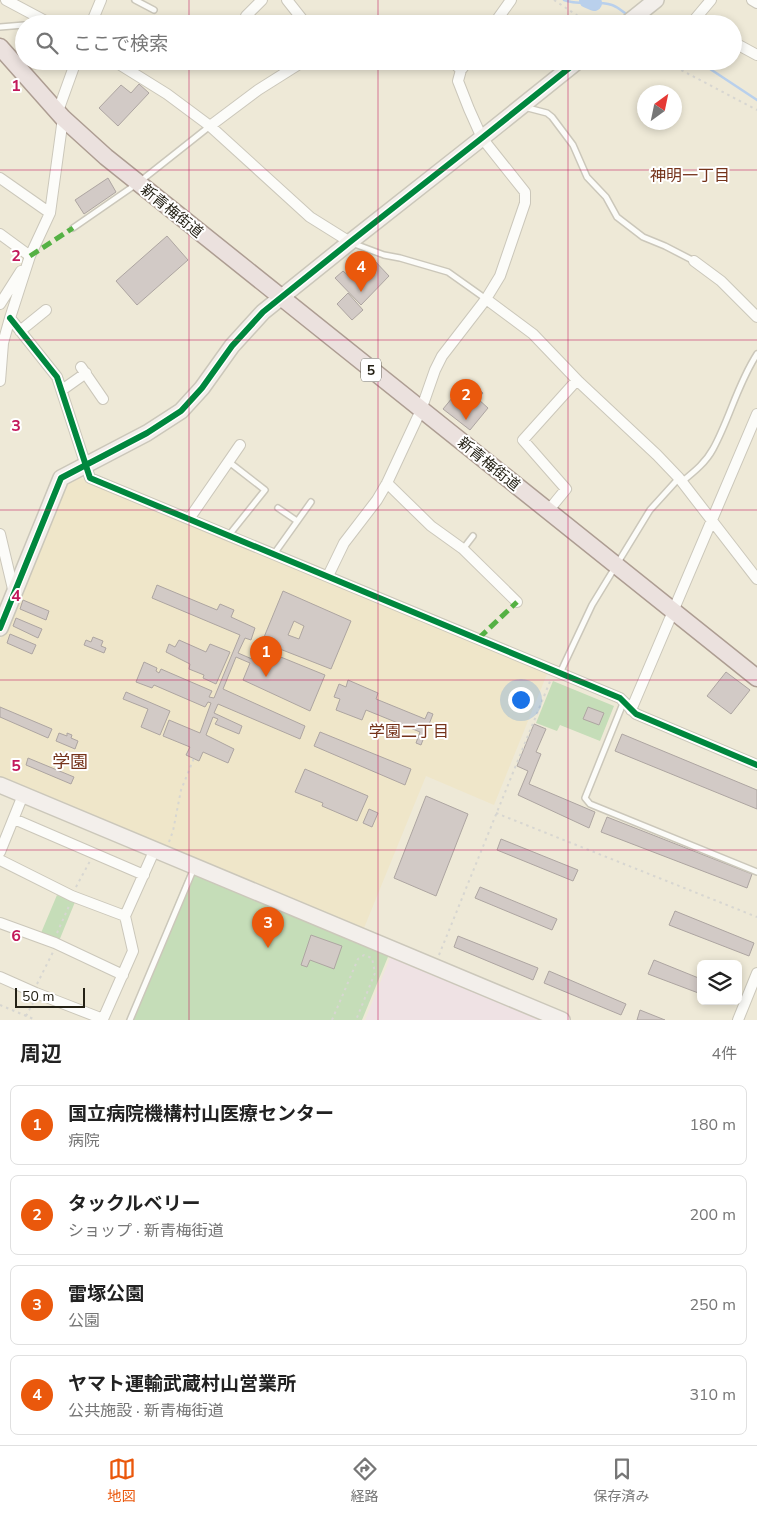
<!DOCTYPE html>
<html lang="ja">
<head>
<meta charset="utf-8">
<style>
	:root { --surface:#fff; --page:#f6f6f6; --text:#222; --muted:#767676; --line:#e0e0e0; --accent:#ea580c }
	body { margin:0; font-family:"Nunito Sans","Noto Sans JP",sans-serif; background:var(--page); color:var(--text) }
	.controls { position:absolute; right:15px; bottom:15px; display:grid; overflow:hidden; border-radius:8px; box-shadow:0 2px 8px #0003 }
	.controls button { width:45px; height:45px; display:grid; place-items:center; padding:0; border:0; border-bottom:1px solid var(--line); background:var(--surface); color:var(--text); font:25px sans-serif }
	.compass { position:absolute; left:637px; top:85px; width:45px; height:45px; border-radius:50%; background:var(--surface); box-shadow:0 2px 8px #0003; rotate:33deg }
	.scale { position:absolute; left:15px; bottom:12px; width:70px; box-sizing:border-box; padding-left:5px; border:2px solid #242115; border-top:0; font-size:14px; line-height:18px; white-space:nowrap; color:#242115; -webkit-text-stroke:4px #fff; paint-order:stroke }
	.you { position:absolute; left:520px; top:699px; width:18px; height:18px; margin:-12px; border:4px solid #fff; border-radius:50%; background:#1a73e8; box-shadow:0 0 0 8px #1a73e833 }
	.badge { display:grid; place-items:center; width:32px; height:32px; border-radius:50%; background:var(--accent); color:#fff; font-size:16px; font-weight:700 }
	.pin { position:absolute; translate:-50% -41px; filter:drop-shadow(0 1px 2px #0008) }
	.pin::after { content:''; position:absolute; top:26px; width:18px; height:15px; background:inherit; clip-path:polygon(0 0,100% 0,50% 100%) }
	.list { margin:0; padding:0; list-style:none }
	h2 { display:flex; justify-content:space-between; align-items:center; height:65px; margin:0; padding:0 20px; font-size:21px }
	h2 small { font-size:16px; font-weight:400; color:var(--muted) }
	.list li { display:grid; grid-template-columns:32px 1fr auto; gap:15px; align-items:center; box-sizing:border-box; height:80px; margin:0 10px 10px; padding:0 10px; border:1px solid var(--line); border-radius:8px }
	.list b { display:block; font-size:19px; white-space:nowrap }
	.list p { margin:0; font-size:16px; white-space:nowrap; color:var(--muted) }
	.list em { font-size:16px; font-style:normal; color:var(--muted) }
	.icon { flex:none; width:28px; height:28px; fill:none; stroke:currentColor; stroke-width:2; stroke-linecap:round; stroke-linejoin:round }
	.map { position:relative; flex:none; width:757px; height:1020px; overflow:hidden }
	.search { position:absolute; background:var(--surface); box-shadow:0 2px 8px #0003; left:15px; right:15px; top:15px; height:55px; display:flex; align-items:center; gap:12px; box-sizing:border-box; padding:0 18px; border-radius:28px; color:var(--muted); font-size:19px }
	.sheet { height:425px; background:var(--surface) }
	nav { display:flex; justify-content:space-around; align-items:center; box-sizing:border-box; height:70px; border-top:1px solid var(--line); background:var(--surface); font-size:14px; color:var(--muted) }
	nav a { display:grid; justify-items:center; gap:2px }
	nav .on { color:var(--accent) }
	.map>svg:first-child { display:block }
	.built { fill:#efe6c9 }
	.education { fill:#efe2e4 }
	.green { fill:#c5ddb8 }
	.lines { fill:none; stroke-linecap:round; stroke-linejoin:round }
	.stream { stroke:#b9d0ec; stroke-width:2.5 }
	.river { stroke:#b9d0ec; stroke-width:16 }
	.building { fill:#d2cac6; stroke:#ada5a1; fill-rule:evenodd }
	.lane-casing { stroke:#cbc7ba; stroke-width:8 }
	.street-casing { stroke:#cbc7ba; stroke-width:12 }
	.secondary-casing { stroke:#cbc7ba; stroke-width:18 }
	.primary-casing { stroke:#ad9d92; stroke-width:19 }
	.path { stroke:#d7d6d1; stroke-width:2; stroke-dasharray:2.5 4; stroke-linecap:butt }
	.lane { stroke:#fcfcf9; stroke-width:5 }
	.street { stroke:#fcfcf9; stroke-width:10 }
	.secondary { stroke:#f3efeb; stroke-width:15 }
	.primary { stroke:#ebe1de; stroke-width:16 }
	.quiet { stroke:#55b144; stroke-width:5; stroke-dasharray:10 5; stroke-linecap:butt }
	.cycleway-casing { stroke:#fff; stroke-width:9 }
	.cycleway { stroke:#00873e; stroke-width:6 }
	.grid { fill:none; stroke:#c2185b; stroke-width:1; stroke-opacity:0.55 }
	.labels { text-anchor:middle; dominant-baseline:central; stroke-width:4; stroke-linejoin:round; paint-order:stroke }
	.shield { fill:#fff; stroke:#66645b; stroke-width:1 }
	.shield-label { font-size:14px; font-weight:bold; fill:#242115 }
	.street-label { font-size:15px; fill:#242115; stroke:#fff }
	.neighbourhood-label { font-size:16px; fill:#75331b; stroke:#fff }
	.quarter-label { font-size:18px; fill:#75331b; stroke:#fff }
	.grid-label { font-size:16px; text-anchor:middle; font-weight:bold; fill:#c2185b; stroke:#fff; stroke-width:4; stroke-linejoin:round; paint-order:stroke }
</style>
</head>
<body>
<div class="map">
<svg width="757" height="1020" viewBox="0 0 757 1020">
	<rect width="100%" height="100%" fill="#eee9d7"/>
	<path class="built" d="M79,477L547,674L494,805L426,776L364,928L0,779V640L65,483Z"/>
	<path class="education" d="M392,953L550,1020H365Z"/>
	<path class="green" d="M553,681L614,706L600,741L560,725L557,731L536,723Z
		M189,870L390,952L362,1020H127Z
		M57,895L75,902L59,941L41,933Z"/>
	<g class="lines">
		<path class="stream" d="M564,0C579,6 596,0 612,5C618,7 623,12 629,16
			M698,61L757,100"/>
		<path class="river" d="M587,0L594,3"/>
	</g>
	<path class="building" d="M139,84L149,93L118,126L99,108L121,85L131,93Z
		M108,178L116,192L84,214L75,200Z
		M167,236L188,260L137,305L116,281Z
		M373,259L389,276L361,305L335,278L343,271L351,278Z
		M348,293L363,310L352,320L337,304Z
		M467,380L483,393L478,399L488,408L470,430L443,409Z
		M157,585L217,610L220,604L234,610L231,617L255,628L251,640L245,638L238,653L252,659L256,647L325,675L310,711L243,680L250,663L236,657L223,689L305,726L300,739L218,704L214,713L242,726L239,734L215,724L218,719L213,717L206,735L234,749L228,763L203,752L199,761L186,755L190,747L163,736L169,720L200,733L211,703L208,702L205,707L154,685L152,688L136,682L144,662L157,668L156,671L159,673L161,669L212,691L209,697L214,698L240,635L152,598Z
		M283,591L351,621L331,669L262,642ZM294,621L304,626L299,639L288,635Z
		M23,600L49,611L46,620L20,609Z
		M16,618L42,629L38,638L13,626Z
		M10,634L36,645L32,654L7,643Z
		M93,637L103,641L101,646L106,648L104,653L84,645L86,640L91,642Z
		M179,640L206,652L210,644L230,652L216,684L203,678L204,675L189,669L190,664L166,652L169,644L175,647Z
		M726,672L750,690L731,714L707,696Z
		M348,680L378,693L376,699L425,719L428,712L433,714L421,745L416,743L420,732L366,710L362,720L336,710L340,699L334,697L339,684L346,687Z
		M126,692L170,711L160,735L141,727L148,709L123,699Z
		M0,707L52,729L48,738L0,717Z
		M588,707L604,713L599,725L583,719Z
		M534,724L546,729L536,752L541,754L529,784L595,812L589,828L518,795L528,771L517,766Z
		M320,732L411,769L405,785L314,746Z
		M59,733L67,736V733L72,735L71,738L78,741L75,749L56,741Z
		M622,734L757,790V809L615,751Z
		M28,758L74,777L71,784L26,765Z
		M305,769L368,796L357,821L322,806L323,803L295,792Z
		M426,796L468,814L436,896L394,878Z
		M369,809L378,813L372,827L363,823Z
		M607,817L752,874L747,888L601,832Z
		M501,839L578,870L573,881L497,850Z
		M480,887L557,919L552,930L475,898Z
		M675,911L754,943L749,956L669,925Z
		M311,935L342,946L334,969L310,960L307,967L301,965Z
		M458,936L538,968L533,980L454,947Z
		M654,960L701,979V994L648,974Z
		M549,971L626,1004L621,1015L544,983Z
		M640,1010L665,1020H637Z"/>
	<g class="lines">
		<defs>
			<path id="lane" d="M135,0L154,10
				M0,27L24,25
				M524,107L547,113L552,117L573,145L587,177L606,197L617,217L643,237L665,246L694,261
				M73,228L138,183L210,126
				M352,243L384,255L400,258L448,272L486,299
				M278,508L297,521
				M229,535L265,490L229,462
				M463,549L473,536
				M274,554L311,502
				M560,673L592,605L650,510L679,478L684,480C695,471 706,462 713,449C730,418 737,385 757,354
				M624,701L585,798L590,804L757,872
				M130,1020L194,868"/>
			<path id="street" d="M6,0L51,24
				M287,0L306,24
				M752,0L757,3
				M246,16L262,0
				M91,24L101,0
				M494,24L511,0
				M702,24L695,19L711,0
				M733,42L757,55
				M114,61L167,94L210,126L310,217L350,242
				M452,61L461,70
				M58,111L76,61
				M210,126L258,90L304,61
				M0,178L50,213
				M0,234L30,256
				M694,261L721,281L757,317
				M486,299L533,334L579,382L657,455L679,478L757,579
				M0,304L21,271
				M10,318L57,377L90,478L620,698L636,714L757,765
				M20,331L46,310
				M81,367L103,399
				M0,381L3,343L10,318L30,256L50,213L63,118
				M62,390L86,373
				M387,483L431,526L463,549L517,602
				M548,511L566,489L523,440L577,380
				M189,519L240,445
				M0,534L14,593
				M328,576L344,543L377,500L387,483L421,410L435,370L442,356L486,299L500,276L525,203V192L482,138L469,109L458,81L461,70L468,61
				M631,710L757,414
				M14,819L144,875
				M0,852L23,795
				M0,860L72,896L125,916
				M0,923L55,943L123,975
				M0,977L36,993L103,1019L133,951L125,916L155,849
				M738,1020L757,973"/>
			<path id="secondary" d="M626,24L656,0
				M0,628L61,478L147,433L181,411L202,388L232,346L263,312L350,242L482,138L578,61
				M0,785L562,1020"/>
			<path id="primary" d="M0,47L63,118L106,157L757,678"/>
		</defs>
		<use href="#lane" class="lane-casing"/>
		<use href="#street" class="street-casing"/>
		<use href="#secondary" class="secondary-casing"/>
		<use href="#primary" class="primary-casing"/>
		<path class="path" d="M554,0L590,24
			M664,61L757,110
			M496,813L757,917
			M169,842L173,831L181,790L194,758
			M76,887L90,861
			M57,933L69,906
			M439,955L551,679
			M37,984L53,952
			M0,1005L36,1020
			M26,1016L33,1003
			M332,1020L358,959L364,955L372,958L375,973L356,1020"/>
		<use href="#lane" class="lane"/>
		<use href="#street" class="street"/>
		<use href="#secondary" class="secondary"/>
		<use href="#primary" class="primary"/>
		<path class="quiet" d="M30,256L73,228
			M479,638L517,602"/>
		<defs>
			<path id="cycleway" d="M10,318L57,377L90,478L620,698L636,714L757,765
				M0,628L61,478L147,433L181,411L202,388L232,346L263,312L350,242L482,138L578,61"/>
		</defs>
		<use href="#cycleway" class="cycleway-casing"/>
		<use href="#cycleway" class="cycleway"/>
	</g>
	<path class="grid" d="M189,0V24M378,0V24M568,0V24M189,61V1020M378,61V1020M568,61V1020M0,170H757M0,340H757M0,510H757M0,680H757M0,850H757"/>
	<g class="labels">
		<rect class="shield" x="361" y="358.5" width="20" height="23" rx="4"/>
		<g class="shield-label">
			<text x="371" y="370">5</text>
		</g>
		<g class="street-label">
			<text transform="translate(172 211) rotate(39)">新青梅街道</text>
			<text transform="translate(489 464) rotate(39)">新青梅街道</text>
		</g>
		<g class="neighbourhood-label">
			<text x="690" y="176">神明一丁目</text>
			<text x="409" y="732">学園二丁目</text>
		</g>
		<g class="quarter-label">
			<text x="70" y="762">学園</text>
		</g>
	</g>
	<g class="grid-label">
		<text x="16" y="91">1</text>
		<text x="16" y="261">2</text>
		<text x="16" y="431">3</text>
		<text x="16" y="601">4</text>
		<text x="16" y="771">5</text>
		<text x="16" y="941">6</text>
	</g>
</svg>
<div class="controls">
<button><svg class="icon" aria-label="layers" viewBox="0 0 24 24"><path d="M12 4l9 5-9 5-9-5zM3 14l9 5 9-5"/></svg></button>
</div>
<svg class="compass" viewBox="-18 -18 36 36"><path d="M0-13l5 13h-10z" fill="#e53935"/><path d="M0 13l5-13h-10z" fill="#767676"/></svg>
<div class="scale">50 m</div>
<div class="you"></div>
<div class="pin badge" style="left:266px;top:677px">1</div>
<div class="pin badge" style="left:466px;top:420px">2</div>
<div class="pin badge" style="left:268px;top:948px">3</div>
<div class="pin badge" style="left:361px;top:292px">4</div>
<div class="search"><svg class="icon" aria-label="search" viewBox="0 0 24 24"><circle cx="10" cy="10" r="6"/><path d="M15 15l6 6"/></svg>ここで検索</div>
</div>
<section class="sheet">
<h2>周辺<small>4件</small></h2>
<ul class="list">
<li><span class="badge">1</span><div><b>国立病院機構村山医療センター</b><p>病院</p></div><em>180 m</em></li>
<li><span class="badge">2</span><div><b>タックルベリー</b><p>ショップ · 新青梅街道</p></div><em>200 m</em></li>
<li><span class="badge">3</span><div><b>雷塚公園</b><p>公園</p></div><em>250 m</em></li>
<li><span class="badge">4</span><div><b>ヤマト運輸武蔵村山営業所</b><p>公共施設 · 新青梅街道</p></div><em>310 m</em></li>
</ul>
</section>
<nav>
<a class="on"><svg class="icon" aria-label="map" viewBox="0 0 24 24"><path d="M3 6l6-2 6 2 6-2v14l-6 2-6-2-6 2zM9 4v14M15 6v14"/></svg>地図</a>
<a><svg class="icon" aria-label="directions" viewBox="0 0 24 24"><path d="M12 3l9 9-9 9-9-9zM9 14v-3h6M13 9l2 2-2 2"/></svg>経路</a>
<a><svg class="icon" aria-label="saved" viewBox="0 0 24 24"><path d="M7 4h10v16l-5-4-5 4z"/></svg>保存済み</a>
</nav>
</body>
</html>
